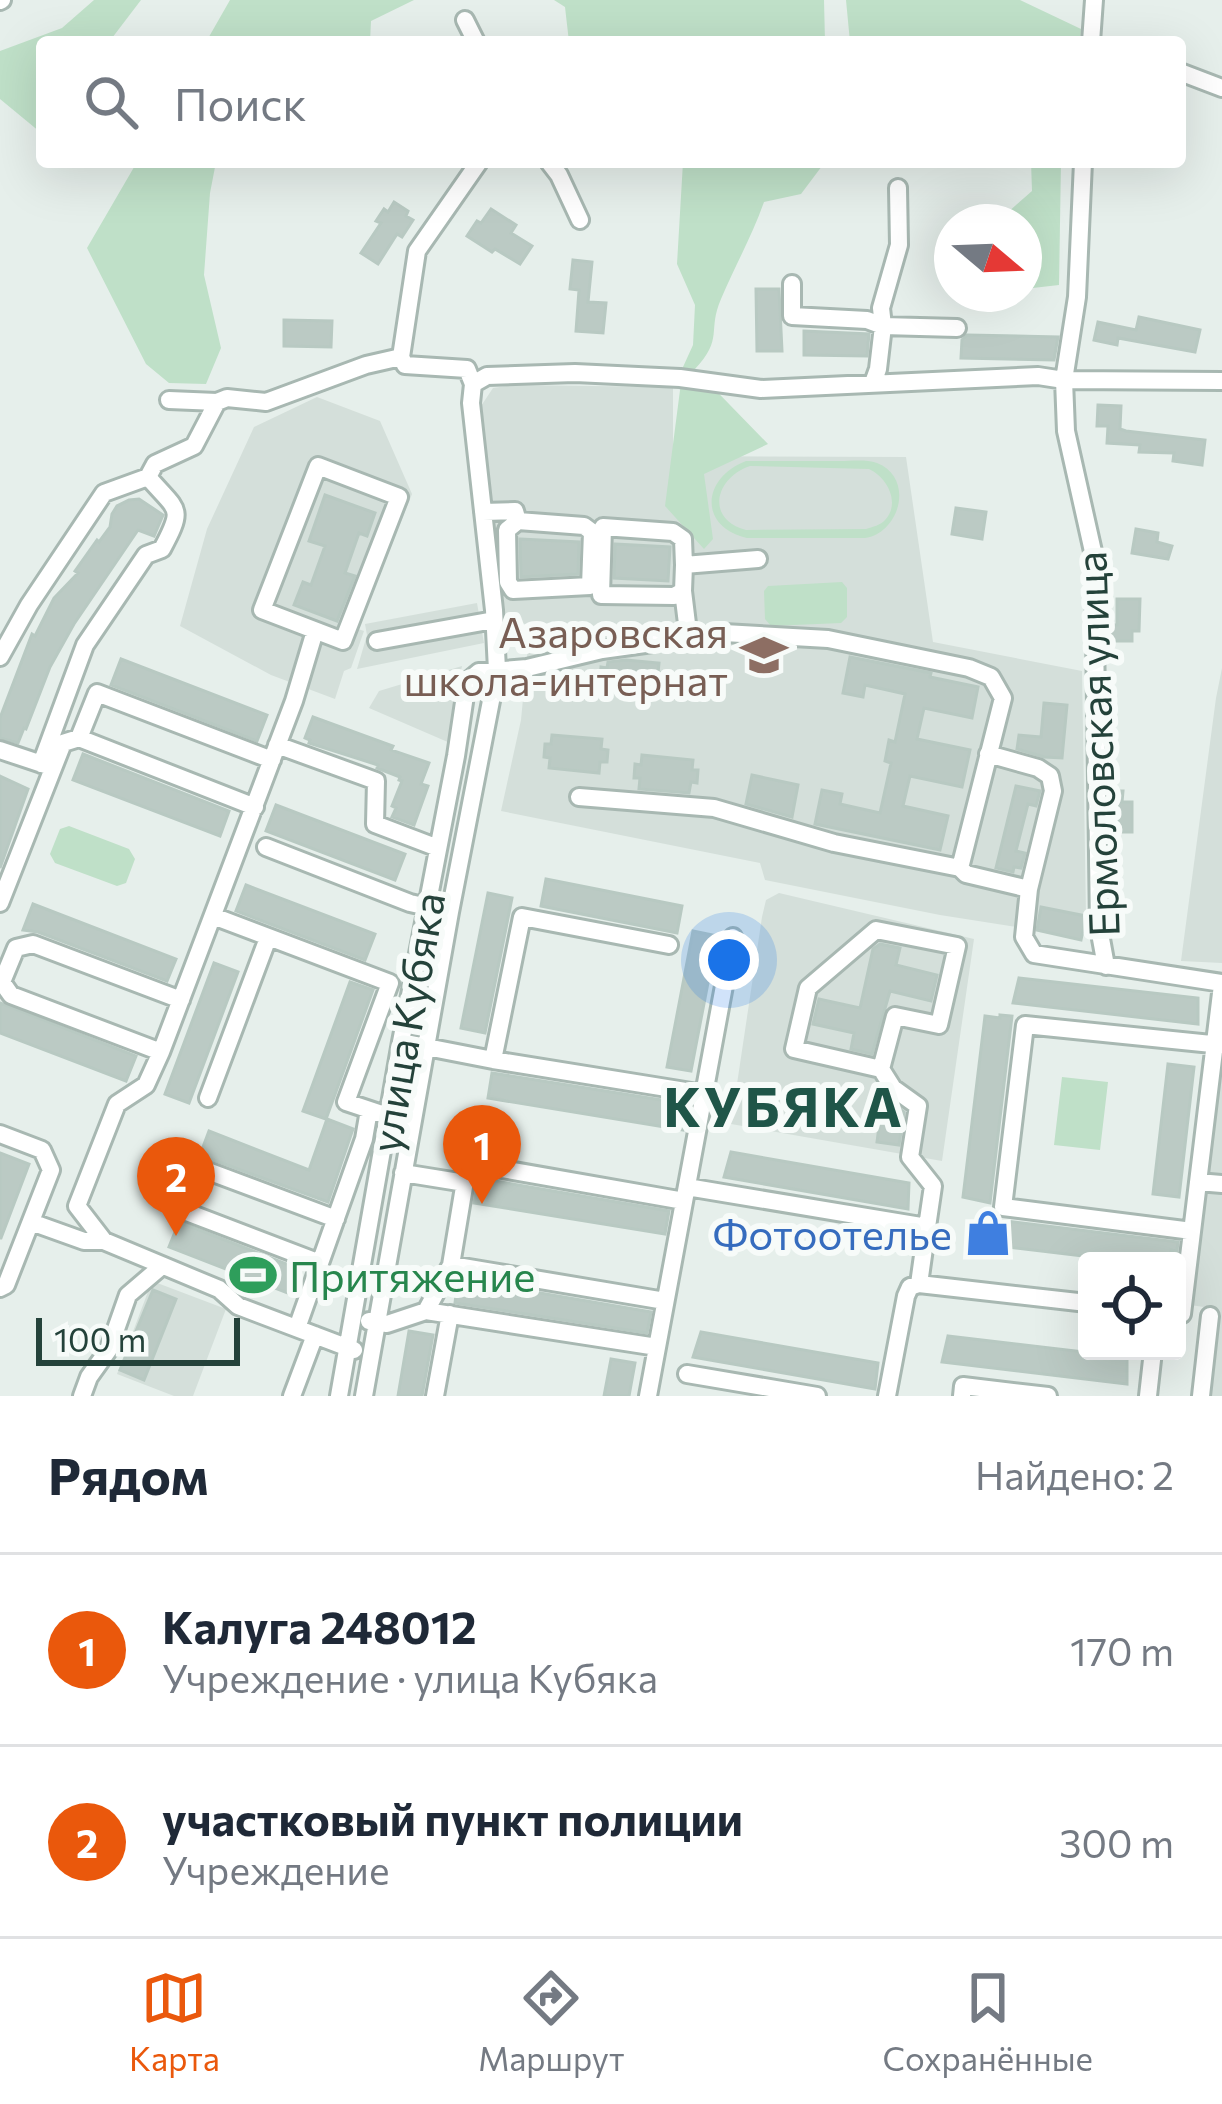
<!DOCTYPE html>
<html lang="ru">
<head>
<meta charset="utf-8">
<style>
	:root { --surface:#fff; --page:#f2f2f3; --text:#1f2937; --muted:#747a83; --line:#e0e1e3; --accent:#ea580c }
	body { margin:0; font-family:Commissioner,sans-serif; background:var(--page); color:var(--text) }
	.controls { position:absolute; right:36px; bottom:36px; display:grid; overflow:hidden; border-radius:12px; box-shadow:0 12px 48px #0002 }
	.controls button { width:108px; height:108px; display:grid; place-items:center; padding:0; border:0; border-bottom:3px solid var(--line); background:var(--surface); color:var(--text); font:60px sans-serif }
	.compass { position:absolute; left:934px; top:204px; width:108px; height:108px; border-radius:50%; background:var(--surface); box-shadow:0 12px 48px #0002; rotate:109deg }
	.scale { position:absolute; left:36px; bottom:30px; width:204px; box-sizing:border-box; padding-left:12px; border:6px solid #24423a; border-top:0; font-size:33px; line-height:42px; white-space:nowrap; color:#24423a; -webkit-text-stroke:9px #f7fbf9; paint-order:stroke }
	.you { position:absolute; left:729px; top:960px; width:42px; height:42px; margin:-30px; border:9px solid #fff; border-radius:50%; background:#1a73e8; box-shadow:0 0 0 18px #1a73e833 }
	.badge { display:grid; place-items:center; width:78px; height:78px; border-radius:50%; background:var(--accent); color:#fff; font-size:39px; font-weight:700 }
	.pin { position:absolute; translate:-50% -99px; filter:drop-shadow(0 3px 6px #0008) }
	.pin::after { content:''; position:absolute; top:63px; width:42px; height:36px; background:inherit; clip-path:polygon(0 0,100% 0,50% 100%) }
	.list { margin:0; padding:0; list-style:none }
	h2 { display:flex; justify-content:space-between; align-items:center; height:156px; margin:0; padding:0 48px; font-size:51px }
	h2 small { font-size:39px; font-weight:400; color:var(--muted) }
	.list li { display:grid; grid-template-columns:78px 1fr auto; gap:36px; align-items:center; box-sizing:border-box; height:192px; padding:0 48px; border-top:3px solid var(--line) }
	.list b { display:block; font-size:45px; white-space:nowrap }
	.list p { margin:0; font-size:39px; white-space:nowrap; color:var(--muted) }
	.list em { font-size:39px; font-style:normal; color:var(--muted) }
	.icon { flex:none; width:66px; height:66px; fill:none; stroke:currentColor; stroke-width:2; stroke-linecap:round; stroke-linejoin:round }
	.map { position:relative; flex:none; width:1222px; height:1396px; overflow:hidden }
	.search { position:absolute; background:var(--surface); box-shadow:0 12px 48px #0002; left:36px; right:36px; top:36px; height:132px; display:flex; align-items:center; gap:30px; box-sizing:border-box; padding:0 42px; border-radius:12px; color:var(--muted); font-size:45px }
	.sheet { height:540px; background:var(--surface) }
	nav { display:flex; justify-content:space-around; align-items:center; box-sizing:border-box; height:168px; border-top:3px solid var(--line); background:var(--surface); font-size:33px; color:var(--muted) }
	nav a { display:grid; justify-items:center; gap:6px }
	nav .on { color:var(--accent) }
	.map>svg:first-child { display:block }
	.built { fill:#d4dfda }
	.green { fill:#bfe0c8; fill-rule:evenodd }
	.building { fill:#bbcac4; stroke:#b8c9c2; stroke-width:3 }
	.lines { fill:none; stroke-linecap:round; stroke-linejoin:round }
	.minor-casing { stroke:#a8b8b2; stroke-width:22 }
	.minor { stroke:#fff; stroke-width:16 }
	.labels { text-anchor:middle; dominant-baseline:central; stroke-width:12; stroke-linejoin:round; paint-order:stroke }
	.education-label { font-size:42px; fill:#785e54; stroke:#f7fbf9; text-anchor:end }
	.street-label { font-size:42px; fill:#24423a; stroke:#f7fbf9 }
	.shop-label { font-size:42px; fill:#366cbe; stroke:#f7fbf9; text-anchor:end }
	.leisure-label { font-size:42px; fill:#27864d; stroke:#f7fbf9; text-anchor:start }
	.district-label { font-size:54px; font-weight:bold; letter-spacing:3px; fill:#1f5548; stroke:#f7fbf9 }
</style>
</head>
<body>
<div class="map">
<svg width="1222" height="1396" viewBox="0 0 1222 1396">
	<rect width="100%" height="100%" fill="#e6efeb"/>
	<path class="built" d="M514,385L673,387V456L906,457L933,642L1082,671L1086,916L1042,907L1036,930L940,915L765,880L760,863L501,811L521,720L530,625L506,620L481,406L493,388Z
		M317,397L380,421L412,494L358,629L364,631L351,668L344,671L335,699L271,675L180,626L207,529L254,427Z
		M477,603L484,643L357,669L367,635L365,624Z
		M462,666L454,704L450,743L369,708L379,691Z
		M1222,668V963L1181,961L1216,698Z
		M779,893L974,939L942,1161L731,1124L762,917L766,900Z
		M1222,1048V1396H1210L1218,1309L1190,1305Z
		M152,1281L226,1309L193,1396H174L117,1374Z"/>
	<path class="green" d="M94,0H141L109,42H42L40,132L0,99V51L62,28Z
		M230,0H414L371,21L370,42H206Z
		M554,0H824L825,42H569L565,7Z
		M846,0H1020L1081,29L1080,42H850Z
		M137,162H216L210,193L204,275L221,348L206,384L169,383L146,364L87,248Z
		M683,162H825L801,194L764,202C752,236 735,266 721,299C707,331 724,338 695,369L768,444L704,474L713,539L704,549L665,506L683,367L693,345L695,305L677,264Z
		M1031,162H1061L1059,285L1024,289V222H1009L1007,213L1032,191Z
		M746,461C777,461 808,461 840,461C851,461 866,459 877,463C915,478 900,533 865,538H747C697,526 703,477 746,461ZM750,466L869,469C887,477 901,503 885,520C881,525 872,527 866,529L746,530C705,519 715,478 750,466Z
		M842,582L847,588V617L841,623L771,626L765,619L764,591L768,586Z
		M69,826L129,849L135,859L126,883L117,886L55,863L50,854L60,829Z
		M1062,1077L1108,1082L1100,1150L1054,1145Z"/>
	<path class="building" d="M394,202L408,211L406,216L413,220L402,237L397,234L378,264L361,253L381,223L376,221L384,209L388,212Z
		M491,209L516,225L511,233L532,246L520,264L495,249L492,252L467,236L477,221L481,223Z
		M573,260L592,262L588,302L606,303L603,333L576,331L579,290L570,289Z
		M756,289H779L782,351H757Z
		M1139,317L1200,330L1195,352L1118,338L1117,345L1094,340L1098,322L1136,330Z
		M284,320L332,321L331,347L284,346Z
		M804,331L869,334L867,356L804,355Z
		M967,335L1058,337L1054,360L961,358L962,340Z
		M1098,405L1121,406L1120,429L1126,431L1205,440L1202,465L1173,461L1174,453L1139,452L1140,445L1107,443L1108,426H1097Z
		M325,495L375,513L367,536L359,533L345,573L355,576L337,621L294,605L303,582L311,585L325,546L309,541Z
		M139,499L163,515L154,536L138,530L74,624L50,667L26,729L24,728L18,743L0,738V718L32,634L35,636L54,598L78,573L75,571L97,540L99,542L110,527L112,514L117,506L129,500Z
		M956,508L986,512L982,539L952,534Z
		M1136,529L1158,533L1157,542L1172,546L1168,559L1132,553Z
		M520,539L579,542L578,574L521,577Z
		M615,544L670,547L668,581L614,578Z
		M1117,599H1140L1139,631H1132V641H1108V625H1117Z
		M850,657L931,673L930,677L978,687L972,718L924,708L917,739L970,750L962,787L910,776L903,806L948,816L940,850L815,824L822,790L842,794L840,804L880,813L891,763L885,761L889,740L895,742L905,694L865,685L863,697L843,693Z
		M121,659L267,715L257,741L111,685Z
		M626,660L659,663L658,673H664L663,686L656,685V696L605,692L606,681H600L601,667L607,668L608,662Z
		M1044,703L1067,705L1062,758L1044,757L1017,749L1019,735L1041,737Z
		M313,717L393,746L391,750L429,763L421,784L428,786L414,825L392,817L396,808L392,806L402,781L399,780L400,777L377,768L378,765L309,743L310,740L305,738Z
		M552,735L602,739L601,749L608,750L607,762H600L599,773L549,768L550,758L544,757L545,744H551Z
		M83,754L229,811L220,836L73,780Z
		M642,755L693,760L692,770H698L697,783L691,782L689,793L639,789L640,778H634L635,764L641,765Z
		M752,775L798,785L792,817L746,804Z
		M0,776L28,789L0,868Z
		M1016,786L1040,791L1036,806L1028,804L1016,851L1025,853L1021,868L1014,867L1013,872L996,868Z
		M1110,791H1123L1122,802H1132V832H1110Z
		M276,805L405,854L395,880L266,831Z
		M546,879L682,906L677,933L541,906Z
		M246,885L375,934L365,960L236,911Z
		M488,893L512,898L485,1033L461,1028Z
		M33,904L176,959L167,981L38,932L23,930Z
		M1041,907L1086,916L1081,940L1037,930Z
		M693,931L717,936L691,1071L667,1067Z
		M880,944L900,948L896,965L937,975L931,1001L890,991L872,1054L851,1049L854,1033L813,1024L819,999L860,1008L873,949Z
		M214,963L238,972L189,1103L165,1094Z
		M1019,978L1198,998V1024L1013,1003Z
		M350,982L373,990L326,1119L303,1111Z
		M0,1003L136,1056L126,1081L0,1033Z
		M1000,1015L1012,1016L990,1203L963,1197L985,1016L1000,1018Z
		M1168,1064L1194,1067L1179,1197L1153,1194Z
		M492,1073L687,1104L683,1130L488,1098Z
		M882,1104L897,1106L904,1112L899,1145L877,1142Z
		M327,1119L353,1129L328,1202L200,1155L209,1131L309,1170Z
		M731,1152L909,1183L908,1209L724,1177Z
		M0,1153L29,1164L1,1238H0Z
		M478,1178L669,1211L665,1234L474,1203Z
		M990,1219L1178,1242L1177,1251L1171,1250L1170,1261H1125L990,1245Z
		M179,1222L302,1270L293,1295L169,1247Z
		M458,1279L651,1312L647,1333L455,1303Z
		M153,1290L176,1299L144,1380L120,1370Z
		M409,1331L433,1335L422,1396H398Z
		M701,1332L878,1363L875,1389L693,1357Z
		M948,1336L1127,1357V1384L942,1362Z
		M611,1359L635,1363L629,1396H604Z"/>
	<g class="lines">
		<defs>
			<path id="minor" d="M0,1L2,0
				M465,20L476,42
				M1091,42L1094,0
				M1180,72L1222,88
				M549,162L559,175L580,220
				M792,284V316L867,320L883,326L957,328
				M401,357L417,251L479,162
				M873,383L878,369L883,326L881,308L899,245L898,188
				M473,384L487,376L575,373L680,378L761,389L1038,376L1064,380L1077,297L1083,162
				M169,400L217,402L227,398L266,402L366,365L401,357L405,365L467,369L473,384
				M318,466L399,497L343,641L262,610Z
				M148,477L155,464L194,446L217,402
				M483,512L515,511L518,521
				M518,521L584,526L592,532L590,586L513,590L508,582L507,530Z
				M683,591L674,596L601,595L603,527L673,532L683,539L684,565
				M315,631L294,701L161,1052L146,1085L117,1104L77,1206L104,1241L219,1289L238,1306L354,1350
				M689,640L683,591L684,565L758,559
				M377,641L494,620
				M0,657L29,605L104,493L148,477C178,512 185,506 162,549L146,555L85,645L41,764
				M79,738L97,693L272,760
				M277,745L376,781L375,824L438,848
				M0,750L48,766
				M988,754L1038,768L1050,776L1053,791L1029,889
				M266,847L410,903L450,912
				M960,868L966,874L1029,889L1024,937L1034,954L1222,983
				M0,903L63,743L79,738L255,807
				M213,916L390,983L346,1102L388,1116
				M1106,966L1099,928L1094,556L1066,431L1064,380L1222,381
				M401,1042L493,1060L704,1094L733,937
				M161,1052L11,995L2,982L16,948L33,944L181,1000
				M493,1060L522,917L669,945
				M881,1069L794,1049L808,988L876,930L957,946L939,1025L895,1016L881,1069L893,1088L918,1106L910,1157L933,1186L927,1227
				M208,1098L268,938
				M0,1134L42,1150L51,1170L6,1285L0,1288
				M403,1173L465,1183
				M1198,1182L1222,1184
				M687,1187L927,1227L919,1284
				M31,1222L84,1241H104
				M1192,1231L1003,1207L1025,1025L1222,1045
				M320,1263L184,1211C181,1194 187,1179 197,1167L336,1219
				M451,1265L468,1163L684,1201
				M426,1311L451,1265L665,1301
				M1182,1314L1222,985
				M369,1321L387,1324L426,1311L657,1347
				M297,1328L364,1139L369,1110
				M687,1374L817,1396
				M82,1396L89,1377L109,1349L128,1295L162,1266
				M292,1396L315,1335
				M339,1396L401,1042L456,756L467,682L479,672L527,668L602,650L724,633L828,639L969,668L991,677L1003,698L960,868L834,843L714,808L579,797
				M364,1396L450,912L497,670L494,610L471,403L473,384
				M435,1396L450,1314
				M648,1396L704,1094
				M887,1396L906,1296L910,1287L919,1284L1087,1303
				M962,1396L963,1386L1048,1396
				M1148,1396L1153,1351
				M1201,1396L1210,1316"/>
		</defs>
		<use href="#minor" class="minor-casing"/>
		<use href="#minor" class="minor"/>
	</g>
	<defs>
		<symbol id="school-bare" viewBox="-9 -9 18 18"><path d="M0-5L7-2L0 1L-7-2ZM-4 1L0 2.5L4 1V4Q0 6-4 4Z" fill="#8d6e63" stroke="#f7fbf9" stroke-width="2.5" paint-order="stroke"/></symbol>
		<symbol id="shop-bare" viewBox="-9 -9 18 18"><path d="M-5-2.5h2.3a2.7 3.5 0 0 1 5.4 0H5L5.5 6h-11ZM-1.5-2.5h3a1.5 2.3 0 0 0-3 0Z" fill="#3f7fe0" stroke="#f7fbf9" stroke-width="2.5" paint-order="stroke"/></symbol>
		<symbol id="stadium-bare" viewBox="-9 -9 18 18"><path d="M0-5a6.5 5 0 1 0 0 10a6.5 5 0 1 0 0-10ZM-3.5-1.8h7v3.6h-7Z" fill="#2e9e5b" stroke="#f7fbf9" stroke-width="2.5" paint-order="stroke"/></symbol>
	</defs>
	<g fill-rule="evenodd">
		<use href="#school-bare" x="731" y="622" width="66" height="66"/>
		<use href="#shop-bare" x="955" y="1200" width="66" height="66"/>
		<use href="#stadium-bare" x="220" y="1242" width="66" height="66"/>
	</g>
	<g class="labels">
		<g class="education-label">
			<text x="728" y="631">Азаровская<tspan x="728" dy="48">школа-интернат</tspan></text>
		</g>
		<g class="street-label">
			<text transform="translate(1096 744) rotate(-92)">Ермоловская улица</text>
			<text transform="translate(406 1022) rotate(-80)">улица Кубяка</text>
		</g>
		<g class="shop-label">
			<text x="952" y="1233">Фотоотелье</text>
		</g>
		<g class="leisure-label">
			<text x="289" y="1275">Притяжение</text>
		</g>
		<g class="district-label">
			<text x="784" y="1105">КУБЯКА</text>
		</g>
	</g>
</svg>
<div class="controls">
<button><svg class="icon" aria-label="locate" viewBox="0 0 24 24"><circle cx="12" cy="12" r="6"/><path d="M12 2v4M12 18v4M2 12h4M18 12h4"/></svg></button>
</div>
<svg class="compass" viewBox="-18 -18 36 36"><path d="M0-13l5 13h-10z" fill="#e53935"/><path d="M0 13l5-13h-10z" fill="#747a83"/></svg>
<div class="scale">100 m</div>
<div class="you"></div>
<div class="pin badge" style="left:482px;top:1204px">1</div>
<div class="pin badge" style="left:176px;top:1236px">2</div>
<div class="search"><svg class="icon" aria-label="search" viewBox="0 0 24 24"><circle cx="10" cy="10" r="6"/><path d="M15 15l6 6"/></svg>Поиск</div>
</div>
<section class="sheet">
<h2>Рядом<small>Найдено: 2</small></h2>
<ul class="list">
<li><span class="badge">1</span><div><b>Калуга 248012</b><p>Учреждение · улица Кубяка</p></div><em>170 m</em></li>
<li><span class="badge">2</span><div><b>участковый пункт полиции</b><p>Учреждение</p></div><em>300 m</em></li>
</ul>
</section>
<nav>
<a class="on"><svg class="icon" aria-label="map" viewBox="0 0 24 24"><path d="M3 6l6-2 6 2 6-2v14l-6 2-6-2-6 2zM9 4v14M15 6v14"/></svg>Карта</a>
<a><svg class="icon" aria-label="directions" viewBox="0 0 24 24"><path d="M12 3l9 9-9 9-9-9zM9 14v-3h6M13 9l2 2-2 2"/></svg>Маршрут</a>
<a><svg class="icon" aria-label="saved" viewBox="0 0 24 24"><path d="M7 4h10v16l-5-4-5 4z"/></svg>Сохранённые</a>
</nav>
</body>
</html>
